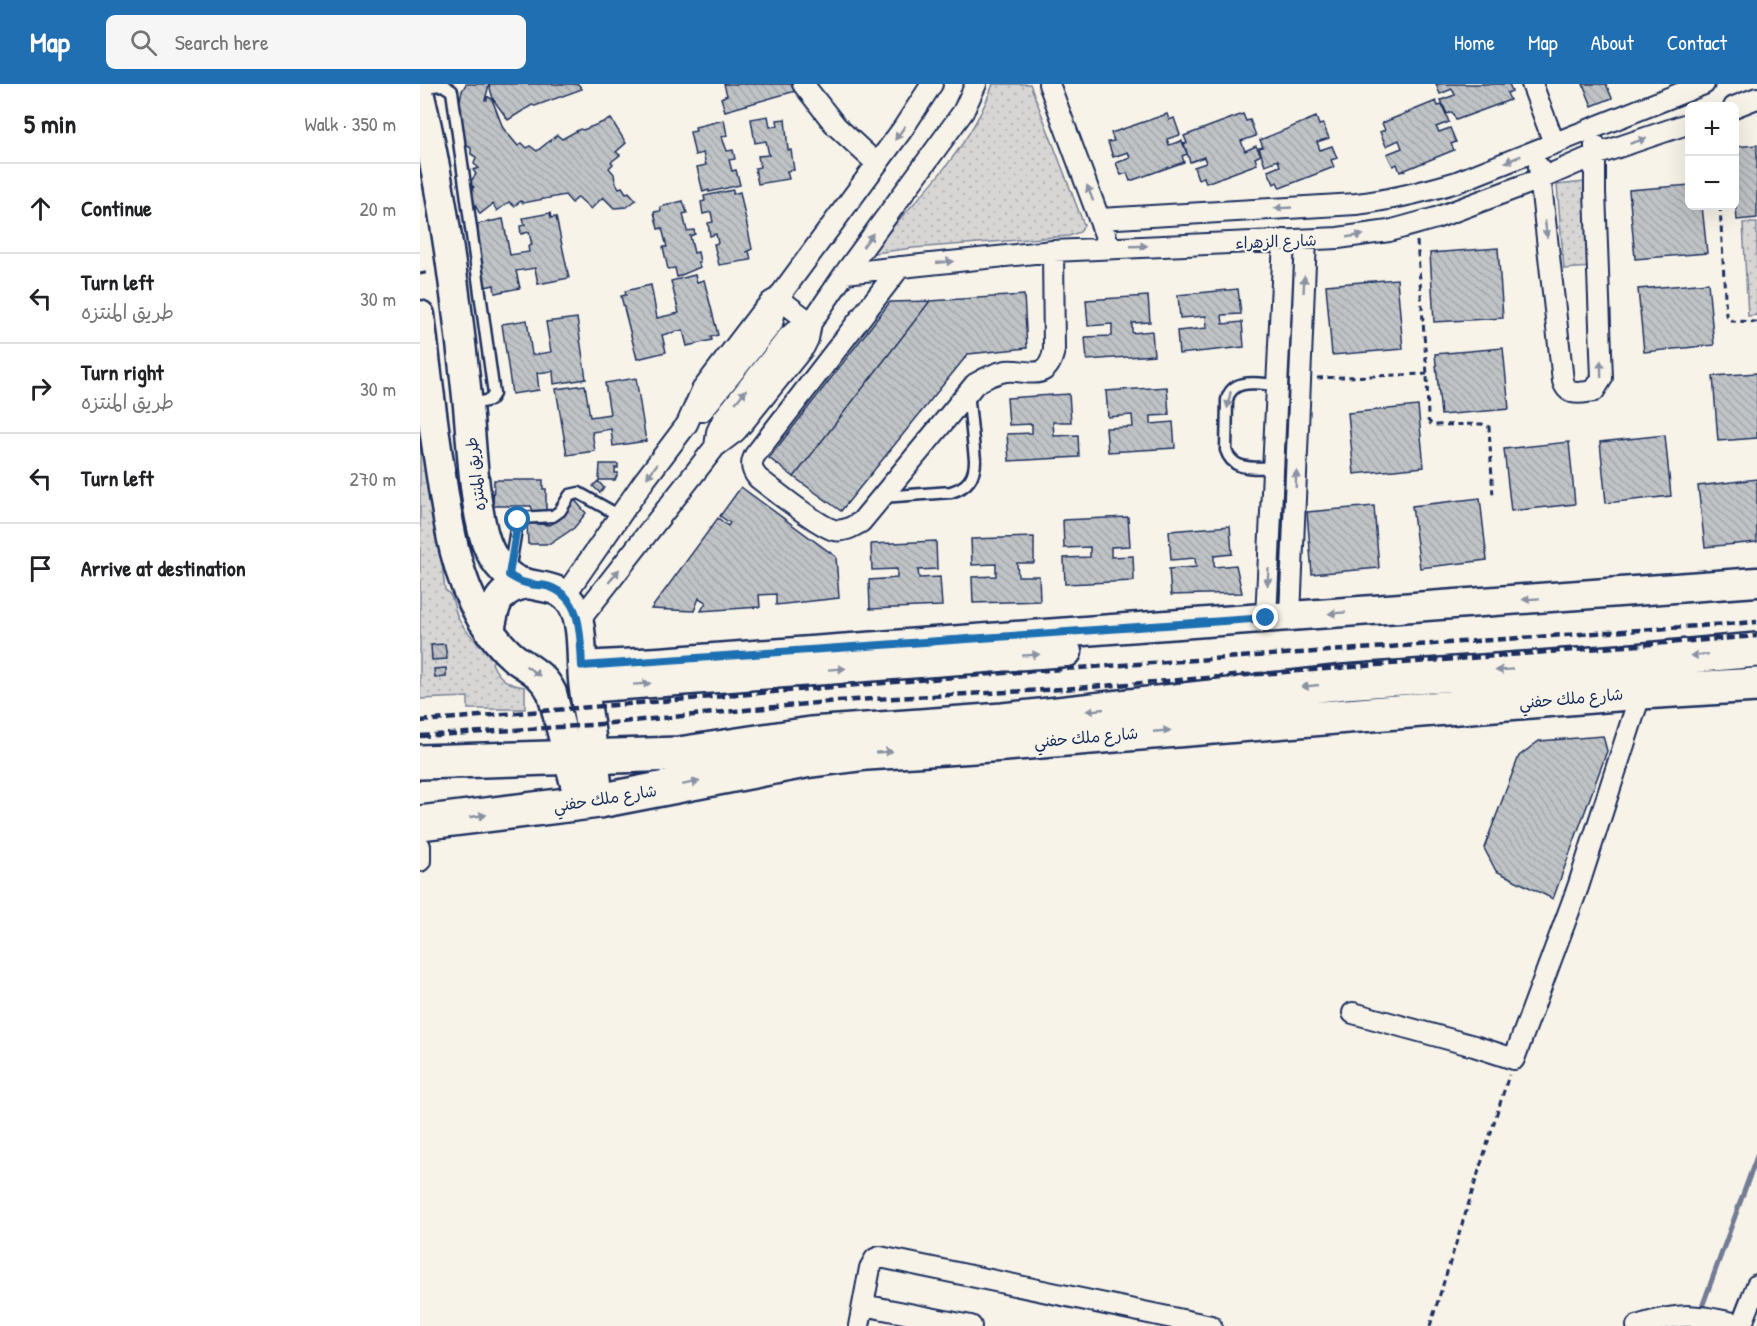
<!DOCTYPE html>
<html lang="en">
<head>
<meta charset="utf-8">
<style>
	:root { --surface:#fff; --page:#f6f6f6; --text:#202124; --muted:#757577; --line:#e0e0e0; --accent:#1f6fb2 }
	body { margin:0; font-family:"Patrick Hand","Playpen Sans Arabic",sans-serif; background:var(--page); color:var(--text) }
	.controls { position:absolute; right:18px; top:18px; display:grid; overflow:hidden; border-radius:9px; box-shadow:0 6px 24px #0002 }
	.controls button { width:54px; height:54px; display:grid; place-items:center; padding:0; border:0; border-bottom:2px solid var(--line); background:var(--surface); color:var(--text); font:30px sans-serif }
	.stop { position:absolute; width:18px; height:18px; margin:-14px; border:4px solid #1f6fb2; border-radius:50%; background:#fff }
	.stop.end { background:#1f6fb2; border-color:#fff; box-shadow:0 2px 6px #0008 }
	.list { margin:0; padding:0; list-style:none }
	h2 { display:flex; justify-content:space-between; align-items:center; height:78px; margin:0; padding:0 24px; font-size:26px }
	h2 small { font-size:20px; font-weight:400; color:var(--muted) }
	.list li { display:grid; grid-template-columns:39px 1fr auto; gap:18px; align-items:center; box-sizing:border-box; height:90px; padding:0 24px; border-top:2px solid var(--line) }
	.list b { display:block; font-size:22px; white-space:nowrap }
	.list p { margin:0; font-size:20px; white-space:nowrap; color:var(--muted) }
	.list em { font-size:20px; font-style:normal; color:var(--muted) }
	.icon { flex:none; width:33px; height:33px; fill:none; stroke:currentColor; stroke-width:2; stroke-linecap:round; stroke-linejoin:round }
	.map { position:relative; flex:none; width:1337px; height:1242px; overflow:hidden }
	header { display:flex; align-items:center; gap:36px; box-sizing:border-box; height:84px; padding:0 30px; background:var(--accent); color:#fff }
	header strong { font-size:28px }
	nav { display:flex; gap:33px; margin-inline-start:auto; font-size:21px }
	.search { width:420px; height:54px; background:var(--page); display:flex; align-items:center; gap:15px; box-sizing:border-box; padding:0 21px; border-radius:9px; color:var(--muted); font-size:22px }
	main { display:flex }
	aside { flex:1; background:var(--surface) }
	.map>svg:first-child { display:block }
	.grass { fill:url(#grass-dots); stroke:#798299; stroke-width:1.5 }
	.lines { fill:none; stroke-linecap:round; stroke-linejoin:round }
	.stream { stroke:#727c95; stroke-width:5 }
	.building { fill:url(#building-back-hatch); stroke:#1b2f5e; stroke-width:1.5 }
	.lane-casing { stroke:#1b2f5e; stroke-width:15 }
	.street-casing { stroke:#1b2f5e; stroke-width:24 }
	.secondary-casing { stroke:#1b2f5e; stroke-width:33 }
	.highway-casing { stroke:#1b2f5e; stroke-width:38 }
	.path { stroke:#1b2f5e; stroke-width:3; stroke-dasharray:6 4.5; stroke-linecap:butt }
	.lane { stroke:#f7f3e8; stroke-width:10 }
	.street { stroke:#f7f3e8; stroke-width:20 }
	.secondary { stroke:#f7f3e8; stroke-width:28 }
	.highway { stroke:#f7f3e8; stroke-width:33 }
	.rail { stroke:#1b2f5e; stroke-width:4.5; stroke-dasharray:9 4.5; stroke-linecap:butt }
	.oneway { fill:#8991a3 }
	.route { stroke:#1f6fb2; stroke-width:8 }
	.labels { text-anchor:middle; dominant-baseline:central; stroke-width:4.5; stroke-linejoin:round; paint-order:stroke }
	.street-label { font-size:16px; fill:#1b2f5e; stroke:#f7f3e8 }
</style>
</head>
<body>
<header>
<strong>Map</strong>
<div class="search"><svg class="icon" aria-label="search" viewBox="0 0 24 24"><circle cx="10" cy="10" r="6"/><path d="M15 15l6 6"/></svg>Search here</div>
<nav><a>Home</a><a>Map</a><a>About</a><a>Contact</a></nav>
</header>
<main>
<aside>
<h2>5 min<small>Walk · 350 m</small></h2>
<ul class="list">
<li><svg class="icon" aria-label="ahead" viewBox="0 0 24 24"><path d="M12 20V5M6 11l6-6 6 6"/></svg><div><b>Continue</b></div><em>20 m</em></li>
<li><svg class="icon" aria-label="left" viewBox="0 0 24 24"><path d="M17 20v-9H6M10 6l-5 5 5 5"/></svg><div><b>Turn left</b><p>طريق المنتزه</p></div><em>30 m</em></li>
<li><svg class="icon" aria-label="right" viewBox="0 0 24 24"><path d="M7 20v-9h11M14 6l5 5-5 5"/></svg><div><b>Turn right</b><p>طريق المنتزه</p></div><em>30 m</em></li>
<li><svg class="icon" aria-label="left" viewBox="0 0 24 24"><path d="M17 20v-9H6M10 6l-5 5 5 5"/></svg><div><b>Turn left</b></div><em>270 m</em></li>
<li><svg class="icon" aria-label="arrive" viewBox="0 0 24 24"><path d="M6 21V4h12l-3 4 3 4H6"/></svg><div><b>Arrive at destination</b></div></li>
</ul>
</aside>
<div class="map">
<svg width="1337" height="1242" viewBox="0 0 1337 1242">
	<defs>
		<pattern id="grass-dots" width="8" height="8" patternUnits="userSpaceOnUse" patternTransform="scale(1.5)"><rect width="8" height="8" fill="#d7d6d4"/><path d="M2 2h.1M6 6h.1" fill="none" stroke="#b8b8b8" stroke-width="1.8" stroke-linecap="round"/></pattern>
		<pattern id="building-back-hatch" width="6" height="6" patternUnits="userSpaceOnUse" patternTransform="scale(1.5)"><rect width="6" height="6" fill="#c0c3c5"/><path d="M-1 5l2 2M0 0l6 6M5-1l2 2" fill="none" stroke="#a4a8ac"/></pattern>
	</defs>
	<rect width="100%" height="100%" fill="#f7f3e8"/>
	<filter id="ink" filterUnits="userSpaceOnUse"><feTurbulence type="fractalNoise" baseFrequency=".0167" numOctaves="2"/><feDisplacementMap in="SourceGraphic" scale="12" xChannelSelector="R" yChannelSelector="G"/><feConvolveMatrix kernelMatrix="1 2 1 2 8 2 1 2 1" color-interpolation-filters="sRGB"/></filter>
	<g filter="url(#ink)">
		<path class="grass" d="M573,0H610L664,141L660,148L649,152L493,164L447,170C493,120 550,67 573,0Z
			M1164,98L1171,183L1144,185L1137,101Z
			M1323,139H1337V231L1328,232Z
			M0,298L25,506C35,511 33,526 39,536C47,551 63,563 75,575L72,579C78,594 88,601 105,603V625H48V613L0,615Z"/>
		<g class="lines">
			<path class="stream" d="M1282,1223L1337,1072"/>
		</g>
		<path class="building" d="M46,0H67L69,1L65,16H67V12L72,15L83,44L98,62L102,59L107,64L110,62L117,67L137,51L142,55L160,45L163,46L191,35L206,59L196,68L200,71L191,78L193,80L189,84L194,90L195,97L199,104L202,103L206,109L209,108L216,116L207,123L194,124L183,113L171,125L158,113L152,119L145,111L103,119L101,117L94,122L89,118L77,127L73,120L60,130L54,119L51,106L54,103L49,100L56,90L53,86L59,84L54,80L56,73L51,70V64L44,60L45,55H42L38,24L42,7Z
			M69,0H158L162,5L115,22L112,21L88,36L73,15Z
			M304,0H374L379,6L305,27L301,14L307,11Z
			M1016,0H1089L1092,7L1087,9L1090,16L1036,36L1032,28L1027,30L1021,16L1035,11L1032,5L1020,10Z
			M1163,0H1186L1192,14L1172,22Z
			M1016,17L1018,22L1022,21L1029,38L1016,43L1019,48L1030,44L1036,58L1031,60L1034,66L980,88L977,80L973,82L967,70L982,64L979,56L966,62L960,48L965,46L962,39Z
			M747,30L749,36L754,34L760,51L747,55L749,61L762,57L767,70L762,72L764,78L710,97L707,89L701,91L696,79L710,74L708,68L693,73L688,58L694,57L691,49Z
			M823,30L826,37L830,36L836,52L821,57L825,67L836,62L841,71L835,74L837,80L786,99L784,93L778,95L774,83L786,79L784,73L770,78L764,60L767,59L764,52Z
			M348,32L350,43L358,42L357,36L365,35L368,66H371L374,86L367,87L369,95L338,100L335,84L340,83L338,72L349,71L346,57L335,59L331,35Z
			M896,33L899,41L903,40L909,54L897,58L900,66L912,62L917,74L911,76L914,83L860,104L857,98L854,100L848,87L860,82L858,76L845,81L839,64L843,63L840,56Z
			M304,36L307,51L302,53L303,56L307,67L313,66L315,75L309,76L312,87L316,86L320,101L289,108V106L283,108L277,83L286,81L283,69L275,71L270,48L276,47L275,43Z
			M1337,61V134L1317,136L1314,101V63Z
			M1270,101V122H1282L1287,169L1215,175L1209,106Z
			M313,106V110L320,108L332,165L326,168L329,167L331,176L299,181L294,160L298,159L296,150L290,152L288,139L293,138L291,128L283,130L281,118L285,117L284,112Z
			M263,117L267,129L263,130L267,147L274,146L275,150L270,152L274,169L278,168L280,178H278L280,183L257,193L255,184L248,185L243,163H247L242,144L238,145L234,128L241,127L240,123Z
			M130,129L131,134L136,133L149,194L118,200L115,184L96,187L100,204L75,209L74,201L65,203L53,145L58,144L57,140L83,135L90,171L109,168L108,162L112,161L109,148L101,150L100,142L105,141L103,134Z
			M1078,164L1083,234L1014,238L1010,169Z
			M275,191L277,198L284,196L298,251L291,253L292,256L267,262L263,246L242,251L246,268L217,275L201,212L206,211L205,207L231,201L237,234L259,229L251,197Z
			M977,195L983,265L912,271L906,201Z
			M1288,199L1294,261L1224,268L1218,205Z
			M818,205L821,230L802,231L803,240L822,238L824,263L759,270L757,247L787,244L786,232L760,234L758,211Z
			M604,211L607,264L548,270L421,427L374,393L510,217Z
			M728,212L730,238L712,239V249L732,247L734,271L667,276L665,253L692,252V240L668,242L666,216Z
			M510,217L374,393L349,374L470,218Z
			M157,234L166,295L134,300L133,287L117,289L119,306L92,310L82,240L107,236L112,271L131,268L126,238Z
			M1083,264L1089,325L1021,331L1015,270Z
			M1337,289V354L1298,357L1293,292Z
			M216,294L226,357L193,362L191,345L172,348L175,367L147,371L136,305L165,301L170,333L190,330L185,299Z
			M747,303L749,331L731,332V340L753,338L755,364L688,368L686,344L713,343L712,331L688,333L686,307Z
			M649,310L651,338H633L634,352L658,351L659,373L589,377L587,350L612,349V340L589,341L587,314Z
			M998,322L1004,383L934,390L928,329Z
			M1245,351L1251,412L1186,419L1180,358Z
			M1149,358L1155,420L1091,427L1084,365Z
			M180,380H198V384H195V389H198L195,396H179Z
			M1337,395V458L1285,463L1278,402Z
			M74,396H123V405H126V427H113L111,422H73Z
			M178,397L184,404L180,409L173,402Z
			M321,403L416,473L419,514L356,521V510L339,511L340,523L281,527L286,518L279,514L274,527L231,525L298,434L308,442L310,439L300,432Z
			M152,413L166,429L154,444L130,460H108L107,439L130,441L139,435Z
			M1060,414L1067,476L1000,484L992,422Z
			M954,422L959,484L892,490L887,428Z
			M708,433L710,462L691,463V473L713,472L714,497L645,500L644,474L670,473V463L644,464L643,436Z
			M810,442L812,470L794,472V483L816,481L822,509L751,511L749,485L776,483L775,474L751,476L749,447Z
			M614,453V479H597L598,492H619L620,517L553,519L552,493L576,492V480L552,481L551,455Z
			M516,457L517,485L498,486L499,494L520,493L522,522L450,525L449,496L477,494V485L452,486L451,460Z
			M25,560L27,575L12,576L11,561Z
			M26,584V593L15,594L14,585Z
			M1183,652L1187,667L1133,815L1076,787L1064,764L1099,672L1119,657Z"/>
		<g class="lines">
			<defs>
				<path id="lane" d="M0,3L23,1L32,7L74,310L70,316L48,321
					M853,384C834,383 813,388 806,366L807,316C812,293 839,300 857,301
					M462,413L531,408C548,403 555,393 555,376L548,308
					M89,488L97,439L100,434L133,432L140,427L150,411L159,409L200,432"/>
				<path id="street" d="M383,0L416,42L457,80
					M629,0L690,164
					M1112,0L1134,59
					M1314,23L1337,14
					M1119,83L1143,297C1148,313 1160,309 1174,307L1182,294L1175,108V61
					M680,135L936,120C971,116 1003,108 1037,98L1284,0
					M480,183L335,371C330,380 331,386 338,394C352,405 400,443 414,446C424,448 432,443 441,438L555,300C565,294 574,289 586,287C609,285 627,300 634,266L633,167
					M425,189L633,167L918,154L969,147L1016,134L1120,95L1175,71L1270,39
					M358,214L391,239
					M282,327L352,240L358,214
					M295,363L297,348L303,335L369,252L376,246L391,239
					M145,511L224,397L267,340L282,306L339,231L351,218L358,214L482,46L512,0
					M870,532L886,156
					M846,534L864,156
					M158,538L295,363L315,348L323,339L384,263L388,255L391,239L425,189L543,28L556,0
					M0,762V777
					M933,929L1054,962L1094,975L1158,803L1221,608
					M443,1221L551,1242
					M439,1242L450,1184L455,1175L460,1173L791,1242
					M1217,1242C1262,1228 1277,1230 1322,1241
					M1321,1242L1337,1201"/>
				<path id="secondary" d="M0,12C24,113 37,218 48,322C52,364 53,407 63,448C69,471 83,495 108,500C126,504 140,503 152,520C165,540 160,580 164,605C170,642 175,680 179,717
					M0,231C6,283 12,334 20,385C28,437 34,488 61,534C70,548 80,562 93,573C109,585 123,590 132,609L160,720
					M70,548C74,522 77,504 108,500
					M162,582L239,578L1337,498
					M164,604L647,568"/>
				<path id="highway" d="M0,678L259,670L391,650L583,636L925,598L1214,577L1337,566
					M0,739L179,717L385,677L447,669L585,660L1221,608L1337,601"/>
			</defs>
			<use href="#lane" class="lane-casing"/>
			<use href="#street" class="street-casing"/>
			<use href="#secondary" class="secondary-casing"/>
			<use href="#highway" class="highway-casing"/>
			<path class="path" d="M1300,122L1306,231L1312,237L1337,238
				M997,157L1007,290L1008,336L1011,340L1015,341L1062,340L1069,343L1073,413
				M0,190L10,188
				M897,294L1007,290
				M1010,1242L1089,991"/>
			<use href="#lane" class="lane"/>
			<use href="#street" class="street"/>
			<use href="#secondary" class="secondary"/>
			<use href="#highway" class="highway"/>
			<path class="rail" d="M0,637L584,589L1337,538
				M0,652L171,641L417,617L643,605L1337,552"/>
		</g>
		<defs><path id="oneway-solid" d="M-6-.8H1V-3.2L6.5 0L1 3.2V.8H-6Z" transform="scale(1.5)"/></defs>
		<g class="oneway">
			<use href="#oneway-solid" transform="translate(480 49) rotate(126)"/>
			<use href="#oneway-solid" transform="translate(1218 57) rotate(-19)"/>
			<use href="#oneway-solid" transform="translate(1093 75) rotate(158)"/>
			<use href="#oneway-solid" transform="translate(670 109) rotate(-111)"/>
			<use href="#oneway-solid" transform="translate(863 124) rotate(177)"/>
			<use href="#oneway-solid" transform="translate(1126 145) rotate(83)"/>
			<use href="#oneway-solid" transform="translate(935 152) rotate(-8)"/>
			<use href="#oneway-solid" transform="translate(448 156) rotate(-53)"/>
			<use href="#oneway-solid" transform="translate(719 162) rotate(-2)"/>
			<use href="#oneway-solid" transform="translate(525 178) rotate(-6)"/>
			<use href="#oneway-solid" transform="translate(884 200) rotate(-87)"/>
			<use href="#oneway-solid" transform="translate(1181 285) rotate(-91)"/>
			<use href="#oneway-solid" transform="translate(321 312) rotate(-51)"/>
			<use href="#oneway-solid" transform="translate(809 316) rotate(101)"/>
			<use href="#oneway-solid" transform="translate(232 387) rotate(127)"/>
			<use href="#oneway-solid" transform="translate(876 395) rotate(-88)"/>
			<use href="#oneway-solid" transform="translate(194 492) rotate(-52)"/>
			<use href="#oneway-solid" transform="translate(848 493) rotate(93)"/>
			<use href="#oneway-solid" transform="translate(1111 515) rotate(176)"/>
			<use href="#oneway-solid" transform="translate(917 529) rotate(176)"/>
			<use href="#oneway-solid" transform="translate(611 571) rotate(-4)"/>
			<use href="#oneway-solid" transform="translate(1279 571) rotate(175)"/>
			<use href="#oneway-solid" transform="translate(417 585) rotate(-4)"/>
			<use href="#oneway-solid" transform="translate(1084 586) rotate(176)"/>
			<use href="#oneway-solid" transform="translate(113 587) rotate(35)"/>
			<use href="#oneway-solid" transform="translate(222 600) rotate(-4)"/>
			<use href="#oneway-solid" transform="translate(890 602) rotate(174)"/>
			<use href="#oneway-solid" transform="translate(675 626) rotate(174)"/>
			<use href="#oneway-solid" transform="translate(742 647) rotate(-5)"/>
			<use href="#oneway-solid" transform="translate(464 668) rotate(-4)"/>
			<use href="#oneway-solid" transform="translate(271 699) rotate(-12)"/>
			<use href="#oneway-solid" transform="translate(58 732) rotate(-8)"/>
		</g>
	</g>
	<g class="lines" filter="url(#ink)">
		<path class="route" d="M98,436L89,491C94,494 100,498 106,499C114,502 122,500 130,503C163,515 160,553 162,582L846,534"/>
	</g>
	<g class="labels">
		<g class="street-label">
			<text transform="translate(856 157) rotate(-2)">شارع الزهراء</text>
			<text transform="translate(55 390) rotate(-97)">طريق المنتزه</text>
			<text transform="translate(1151 614) rotate(-5)">شارع ملك حفني</text>
			<text transform="translate(666 653) rotate(-5)">شارع ملك حفني</text>
			<text transform="translate(185 714) rotate(-9)">شارع ملك حفني</text>
		</g>
	</g>
</svg>
<div class="controls">
<button>+</button>
<button>−</button>
</div>
<div class="stop" style="left:98px;top:436px"></div>
<div class="stop end" style="left:846px;top:534px"></div>
</div>
</main>
</body>
</html>
